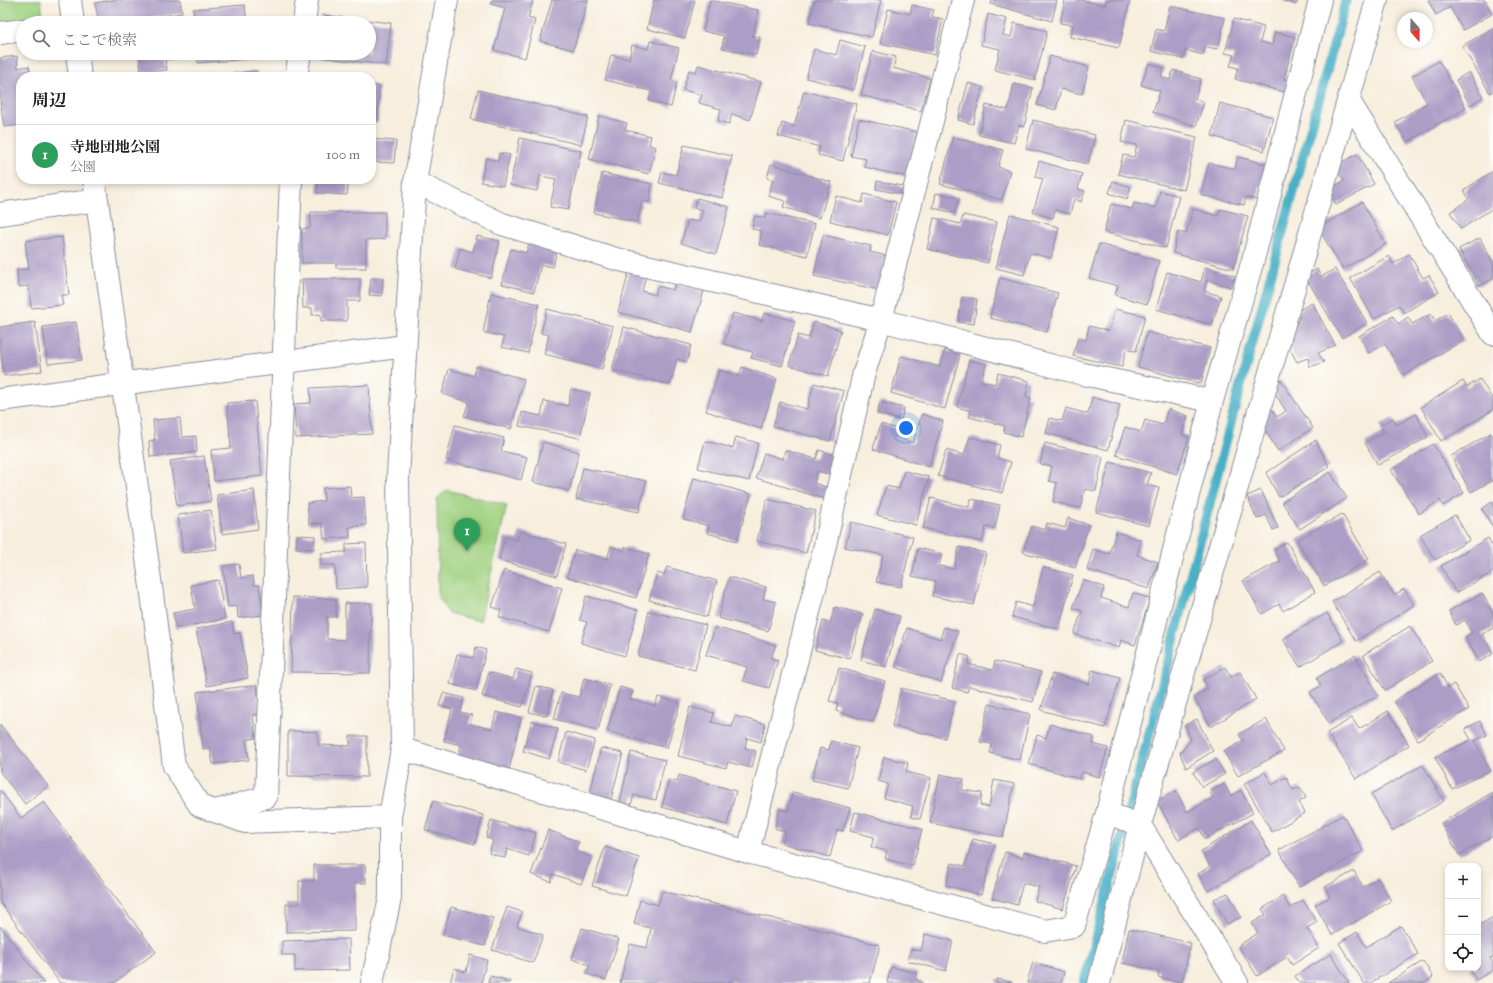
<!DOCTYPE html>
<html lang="ja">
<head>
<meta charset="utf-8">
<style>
	:root { --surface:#fff; --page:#f6f6f6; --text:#222; --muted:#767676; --line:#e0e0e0; --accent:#0f766e }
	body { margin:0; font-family:"IM FELL Great Primer","Noto Serif JP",serif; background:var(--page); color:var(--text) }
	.controls { position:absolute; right:12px; bottom:12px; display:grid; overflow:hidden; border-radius:8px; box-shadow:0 2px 6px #0003 }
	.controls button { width:36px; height:36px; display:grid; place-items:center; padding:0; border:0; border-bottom:1px solid var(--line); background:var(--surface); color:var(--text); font:20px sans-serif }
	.compass { position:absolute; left:1397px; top:12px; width:36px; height:36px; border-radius:50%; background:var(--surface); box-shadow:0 2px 6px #0003; rotate:160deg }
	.you { position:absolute; left:906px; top:428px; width:14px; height:14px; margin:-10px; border:3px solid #fff; border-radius:50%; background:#1a73e8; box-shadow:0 0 0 6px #1a73e833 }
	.badge { display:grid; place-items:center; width:26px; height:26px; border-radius:50%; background:var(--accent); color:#fff; font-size:13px; font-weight:700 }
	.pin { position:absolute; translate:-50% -33px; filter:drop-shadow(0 1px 2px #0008) }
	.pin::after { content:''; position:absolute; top:21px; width:14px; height:12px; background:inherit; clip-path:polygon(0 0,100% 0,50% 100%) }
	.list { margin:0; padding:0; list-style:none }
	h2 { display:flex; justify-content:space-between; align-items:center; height:52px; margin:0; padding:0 16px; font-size:17px }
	h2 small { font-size:13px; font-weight:400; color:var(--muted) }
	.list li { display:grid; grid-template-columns:26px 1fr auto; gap:12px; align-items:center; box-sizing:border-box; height:60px; padding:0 16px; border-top:1px solid var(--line) }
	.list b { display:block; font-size:15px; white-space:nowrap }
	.list p { margin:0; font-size:13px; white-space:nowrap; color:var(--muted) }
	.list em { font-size:13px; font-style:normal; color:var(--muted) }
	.icon { flex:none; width:22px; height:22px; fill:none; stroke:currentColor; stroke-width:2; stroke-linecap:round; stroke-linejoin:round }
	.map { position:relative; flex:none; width:1493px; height:983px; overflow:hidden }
	.search { position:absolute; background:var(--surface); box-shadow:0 2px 6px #0003; left:16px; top:16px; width:360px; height:44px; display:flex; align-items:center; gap:10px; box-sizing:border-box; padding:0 14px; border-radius:22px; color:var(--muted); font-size:15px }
	.panel { position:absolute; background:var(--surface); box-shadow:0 2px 6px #0003; left:16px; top:72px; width:360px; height:112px; border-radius:16px }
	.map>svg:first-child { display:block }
	.green { fill:#9ed07f; stroke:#5c806e }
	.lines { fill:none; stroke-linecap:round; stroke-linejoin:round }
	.stream { stroke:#48b0c7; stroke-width:10 }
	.building { fill:#ac9dc6 }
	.minor-casing { stroke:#898e9e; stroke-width:24 }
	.minor { stroke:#fff; stroke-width:22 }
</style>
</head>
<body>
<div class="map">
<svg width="1493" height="983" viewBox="0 0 1493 983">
	<rect width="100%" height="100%" fill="#fdfcf7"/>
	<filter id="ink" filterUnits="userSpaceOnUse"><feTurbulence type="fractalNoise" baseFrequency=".025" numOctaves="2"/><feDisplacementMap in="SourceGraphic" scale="8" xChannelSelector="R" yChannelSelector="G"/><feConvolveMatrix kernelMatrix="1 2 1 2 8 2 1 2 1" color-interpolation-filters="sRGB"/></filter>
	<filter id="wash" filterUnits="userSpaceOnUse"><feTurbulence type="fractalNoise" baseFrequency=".012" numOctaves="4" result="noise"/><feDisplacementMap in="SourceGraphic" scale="16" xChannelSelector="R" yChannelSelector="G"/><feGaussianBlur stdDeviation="0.9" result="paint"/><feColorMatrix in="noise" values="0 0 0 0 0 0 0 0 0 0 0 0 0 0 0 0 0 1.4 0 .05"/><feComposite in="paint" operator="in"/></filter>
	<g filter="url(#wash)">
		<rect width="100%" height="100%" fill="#f7eedd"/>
		<path class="green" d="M0,0H41L43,17L0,23Z
			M447,490L507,505L480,621L448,613L438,596L437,499Z"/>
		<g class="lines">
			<path class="stream" d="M1084,983L1238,395L1346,0"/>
		</g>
		<g id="blocks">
			<path class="building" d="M112,0H180L182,13L121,23H99L95,3Z
				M492,0H533L528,18L535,20L525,58L494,50L505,8L491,4Z
				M552,0H588L573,50L540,41Z
				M654,0H695L685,38L647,29Z
				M710,0L758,10L753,36L760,37L756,55L722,48L724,36L703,31Z
				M815,0H881L872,37L809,23Z
				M992,0H1057L1052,21L991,4Z
				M1065,0H1081L1105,5L1106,0H1130L1119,48L1070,37L1073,25L1060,23Z
				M1282,0H1298L1296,5Z
				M1428,0H1485L1492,14L1463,30L1450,7L1436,15Z
				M245,5L247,23H195L193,9Z
				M912,5L934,10L932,17L943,19L935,55L880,43L888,9L910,14Z
				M1170,6L1225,18L1218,49L1205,47L1203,55L1185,50L1183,59L1151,51L1156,29L1164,31Z
				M988,14L1007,19L1003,35L1011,37L1014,23L1047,31L1035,80L995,70L1000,49L981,45Z
				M322,15L391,23L386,65L317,57L318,53H369V23H321Z
				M186,18V23H153V22Z
				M1234,19L1264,27L1260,42L1272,45L1275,32L1295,37L1284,79L1291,80L1288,93L1235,79L1238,68L1230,66L1234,55L1225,53Z
				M1493,28V91L1490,93L1462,46Z
				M840,40L865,47L854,90L806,78L814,49L836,55Z
				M650,41L679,48L671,80L677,82L671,107L649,101L651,91L605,80L611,55L629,59L632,45L648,49Z
				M873,51L896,57L893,68L930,78L921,111L861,95Z
				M139,53H189L190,57L165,60L167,70L141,73Z
				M197,53H249L250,59L198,63Z
				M17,56L18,68L29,66L31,77H21V125L4,127L0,99V58Z
				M1050,56L1089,67L1082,94L1061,89L1056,110L1037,105Z
				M1439,61L1466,108L1407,142L1395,122L1427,103L1412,76Z
				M1149,63L1164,68L1161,77L1170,80L1173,70L1201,79L1195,99L1204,102L1196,126L1153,112L1160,91L1141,85Z
				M698,65L761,82L750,120L732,114L729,124L718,121L721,109L699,103L702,95L683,90L689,70L696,72Z
				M257,71L258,77H212V75Z
				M1469,72L1483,97L1470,105L1456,80Z
				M195,75V77H184V76Z
				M968,83L983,87L973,124L958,120Z
				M1014,84L1033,88L1024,127L1019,125L1014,143L979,135L986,105L1008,110Z
				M371,85L379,86L378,122H371Z
				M478,90L588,117L581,145L471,119Z
				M804,91L857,104L843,161L818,155L820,147L778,136L782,123L794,127Z
				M1220,103L1273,117L1264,151L1212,136Z
				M599,116L627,123L625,130L651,136L649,145L656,147L649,174L589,159Z
				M859,119L917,132L907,177L864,167L866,159L851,156Z
				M1033,120L1095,135L1088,164L1026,149Z
				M1126,120L1197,137L1184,190L1118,174L1123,155L1134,157L1137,145L1121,142Z
				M953,137L1003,150L998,167L1010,171L1002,200L940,184Z
				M520,138L581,151L568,210L550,207L556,179L540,176L537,191L510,185Z
				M371,139L396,141L394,163L374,162L373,171L371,170Z
				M684,145L732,156L722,198L659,183L662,172L676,175Z
				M499,153L510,155L503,186L481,182L486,158L498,161Z
				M1357,154L1374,184L1336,205L1328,190L1344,181L1335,166Z
				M1238,157L1266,164L1257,200L1246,197L1244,205L1201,195L1209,163L1235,169Z
				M1039,161L1082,174L1078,189L1085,191L1081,202L1074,199L1070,214L1055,210L1053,218L1033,212L1043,179L1035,177Z
				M771,164L831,182L820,218L783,207L785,201L768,196L773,180L767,178Z
				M1493,171V208L1461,229L1450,212L1469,199L1464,190Z
				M602,173L652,184L649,202L642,201L637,222L594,213Z
				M318,179H349L347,195L317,193Z
				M877,181L907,187L906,195L876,189Z
				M1113,181L1131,187L1127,199L1109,193Z
				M1160,191L1179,196L1166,248L1104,232L1111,204L1132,209L1134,203L1156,208Z
				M936,193L959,198L955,213L933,208Z
				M864,194L896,202L888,235L830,221L836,196L862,203Z
				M697,198L729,207L716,254L681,243L688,220L699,222L703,210L694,208Z
				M1362,202L1386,244L1343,269L1318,228Z
				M1193,209L1218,216L1220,209L1248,216L1233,269L1173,253L1178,232L1186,234Z
				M311,212H385V239L366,240V268H336V263H302V229L310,228Z
				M766,213L815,224L807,256L759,245L762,231L752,229L755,216L765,218Z
				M1010,214L1059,227L1051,258L1030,253L1024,275L996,268Z
				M963,215L997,222L988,263L927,249L934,218L961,224Z
				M823,235L871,246L870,252L887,256L879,290L814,276Z
				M477,236L500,241L491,278L455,269L460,248L473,252Z
				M62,237L69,295H61L63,305L31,308L29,286L18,287L17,270L29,269L25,241Z
				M1480,238L1493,263V279L1479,286L1459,249Z
				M529,243L557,250L553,267L541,265L534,292L502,284L511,249L526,253Z
				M1099,244L1159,261L1147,304L1115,295L1118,286L1089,278Z
				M1409,254L1423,278L1429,275L1439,292L1404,313L1399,305L1374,319L1350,278L1389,256L1393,264Z
				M1205,267L1235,276L1231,287L1207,280L1204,291L1221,296L1212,325L1156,309L1167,272L1201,282Z
				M630,268L647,272L642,291L655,295L658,286L673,290L675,283L704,291L692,332L618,312Z
				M1317,269L1321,277L1335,269L1367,323L1342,338L1305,276Z
				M371,278H383L382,296L369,295Z
				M1000,278L1058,293L1047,332L990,318Z
				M302,279H360V301H347V321H321L320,314L312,315V308H303Z
				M491,293L539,304L528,353L502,347L504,337L483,332Z
				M962,297L977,299L974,324L958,322Z
				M1312,303L1335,345L1318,353L1324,362L1310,367L1308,358L1297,362L1286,342L1300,318L1296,312Z
				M547,309L613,326L602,369L544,354L549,335L541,333Z
				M1115,309L1145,316L1136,351L1126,350L1122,367L1073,356L1078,338L1086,340L1089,326L1109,331Z
				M733,313L762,321L764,313L795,321L782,366L751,358L753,352L724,344Z
				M1448,313L1464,340L1403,375L1385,344L1369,353L1359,336L1393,316L1398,324L1408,317L1412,324L1431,314L1435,321Z
				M35,322L42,371L4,376L0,346V327Z
				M76,322L82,360L48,364L43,327Z
				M814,322L841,330L828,376L789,365L798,335L809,338Z
				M624,327L691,345L687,362L677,359L670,385L612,370Z
				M1147,332L1210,348L1201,384L1138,367Z
				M945,350L960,355L945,409L891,393L901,356L940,367Z
				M969,360L986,364L981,381L995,384L998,373L1029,381L1026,396L1031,398L1021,437L1004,432L1005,426L969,417L971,411L957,407Z
				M476,366L524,379L511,429L464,416L469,402L442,394L449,369L474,376Z
				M742,367L777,379L761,429L706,411L719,370L739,376Z
				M1480,379L1493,400V410L1441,441L1421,407L1463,381L1467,387Z
				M1281,380L1313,428L1278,451L1260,422L1268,404L1277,417L1286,411L1271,387Z
				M814,383L844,391L830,441L773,426L780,402L807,409Z
				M369,385L372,434L296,438L294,404L311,403L310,388Z
				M571,389L590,393L580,438L519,426L522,412L541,416L544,401L568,406Z
				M1092,397L1120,405L1108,450L1046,433L1050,418L1062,421L1066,408L1088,414Z
				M255,401L262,476L214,481L211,450L231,448L227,403Z
				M880,402L904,408L901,420L877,414Z
				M1168,409L1188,416L1182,434L1189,437L1177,474L1116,455L1125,427L1141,432L1145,420L1163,425Z
				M922,414L943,421L929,467L873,449L881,424L897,429L895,437L913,443Z
				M1416,414L1428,437L1378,465L1365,443L1384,432L1380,425L1393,418L1397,425Z
				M180,418L182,437L196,436L197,452L150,457L149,441L155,440L153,420Z
				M455,425L504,438L501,451L527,457L521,480L446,460Z
				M1491,433L1493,437V480L1471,492L1451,456Z
				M736,437L758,443L749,481L698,468L705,441L733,448Z
				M970,437L1000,445L997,458L1011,462L1002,493L938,476L946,450L964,455Z
				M1316,440L1329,467L1279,497L1266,473Z
				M543,442L579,452L569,491L533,482Z
				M1045,443L1103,457L1096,491L1085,489L1080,508L1053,502L1057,483L1049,481L1052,466L1040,464Z
				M1433,444L1464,493L1443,506L1440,500L1419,514L1391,470Z
				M785,450L816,459L819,450L835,455L829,474L817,471L814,483L829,488L825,499L756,478L764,453L783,459Z
				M204,456L211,501L177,506L170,461Z
				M1110,462L1151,473L1147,485L1159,488L1149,526L1096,512Z
				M583,468L646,481L639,512L576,499Z
				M904,471L929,477L916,525L877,515L886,486L899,489Z
				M1330,472L1347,498L1300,529L1282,502Z
				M694,478L751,494L737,541L707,533L709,526L683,519Z
				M350,486L351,498L364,497L366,525L349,527L350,537L324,539L322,523L309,524L307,503L324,501L323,488Z
				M254,490L258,529L222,534L217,495Z
				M1261,490L1278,528L1273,530L1266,515L1257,519L1247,496Z
				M931,498L969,507L971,499L1000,505L995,528L986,527L982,542L923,528Z
				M767,499L816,511L806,553L757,541Z
				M1493,501V527L1482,509Z
				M211,510L217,549L183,553L178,515Z
				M1342,514L1369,559L1324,586L1297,540Z
				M1455,515L1470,540L1435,560L1420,535Z
				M1068,518L1089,525L1075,568L1023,552L1032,526L1045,530L1047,523L1065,528Z
				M851,522L913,537L901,587L876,582L883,555L845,547Z
				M520,531L566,544L557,576L499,560L505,537L517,540Z
				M1116,532L1141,540L1137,555L1158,562L1149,589L1087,570L1093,549L1109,554Z
				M297,535L315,536L314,549L296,548Z
				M1488,538L1493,547V572L1456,593L1441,566Z
				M1287,542L1315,592L1283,611L1279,604L1262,614L1243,581L1280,561L1274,550Z
				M366,543L367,587L336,589L335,565H321V553L346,552V544Z
				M611,546L624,551L625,547L649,554L636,598L567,577L575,550L607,559Z
				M959,547L986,553L974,605L932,596L936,581L912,576L918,548L942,554L939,566L954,569Z
				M239,564L241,578L253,576L254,585H259L263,615L238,618L237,606L228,607L223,566Z
				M667,567L717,581L707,617L649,600L657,573L664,575Z
				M1043,567L1073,575L1059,629L1012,617L1016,602L1033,607Z
				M504,570L562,588L549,632L499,617L501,610L492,607Z
				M1380,572L1394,595L1404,589L1414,605L1356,641L1332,602Z
				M729,577L766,587L763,599L776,602L768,631L718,618Z
				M218,580L225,619L176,628L173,613L195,609L191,585Z
				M1083,580L1104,587L1101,598L1129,607L1133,593L1150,599L1135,645L1121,640L1119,648L1074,634L1082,611L1073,608Z
				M1482,593L1493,613V628L1482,634L1493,654L1479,662L1465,637L1472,633L1465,620L1456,625L1449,611Z
				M586,596L638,610L625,656L581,643L587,622L580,620Z
				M293,597L336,599V617H327V639L345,640V603H371L370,673L291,672Z
				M835,607L863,614L850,659L815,650L823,621L830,623Z
				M875,609L900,616L886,667L861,660Z
				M649,611L706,625L695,670L638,656Z
				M1327,613L1343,641L1300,667L1283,639Z
				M232,622L234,634L240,633L248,678L207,686L196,629Z
				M1410,626L1432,661L1385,690L1363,655Z
				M715,627L776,645L771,658L778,660L769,688L743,681L747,667L706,655Z
				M944,627L958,631L941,682L895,667L907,628L940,639Z
				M476,647L486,650L476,691L450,684L457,654L473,658Z
				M960,654L970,657L968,664L993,670L995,661L1041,672L1033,702L969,686L967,692L952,688Z
				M1355,655L1378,695L1329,723L1310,692L1321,686L1317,678Z
				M1225,667L1231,677L1240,672L1256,699L1211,727L1194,697L1208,689L1203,680Z
				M839,668L885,681L873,722L836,711L838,703L829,701Z
				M516,669L532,673L522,707L482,696L489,672L513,679Z
				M1092,670L1120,678L1105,728L1041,710L1052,674L1089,684Z
				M1440,673L1448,688L1454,684L1469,709L1418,740L1394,701Z
				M584,678L610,685L598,730L554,719L561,693L579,697Z
				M257,685L260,714L253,715L256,738L246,740L249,760L213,764L210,748L203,749L197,692Z
				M536,686L553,690L547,716L529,712Z
				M620,687L633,691L630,699L655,706L658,697L680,703L667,748L607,731Z
				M901,688L955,701L945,738L892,726Z
				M443,693L464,698L460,712L472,715L470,724L492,729L496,712L521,718L509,770L458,757L461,745L444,741L452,709L439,706Z
				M989,704L1030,714L1020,760L990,753L992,744L980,742Z
				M690,707L714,713L712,722L732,727L735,716L765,724L761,742L747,738L745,748L756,751L752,768L728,762L726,768L678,756Z
				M1388,711L1409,745L1356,779L1327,733L1352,718L1359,729Z
				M1197,719L1213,751L1186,768L1180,753L1191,740L1185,725Z
				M1266,719L1284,751L1238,776L1224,752L1243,741L1239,734Z
				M532,721L558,729L549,759L523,751Z
				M1480,721L1487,735L1475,741L1490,771L1452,789L1435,757L1471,740L1465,729Z
				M0,724L48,786L25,804L0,772Z
				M1050,724L1094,737L1093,744L1108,748L1099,777L1082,772L1080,779L1029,764L1037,735L1046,738Z
				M288,731L318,732V745L350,746V736H367V777L288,776Z
				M566,732L595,740L586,770L558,762Z
				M831,741L858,748L848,788L812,780L820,748L829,750Z
				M601,748L623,753L611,799L590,793Z
				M631,752L665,760L656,800L634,795L631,805L620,803Z
				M884,757L908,763L906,772L931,778L920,819L911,817L913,806L884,798L888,784L878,781Z
				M1216,759L1225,774L1202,787L1193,772Z
				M1423,765L1444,801L1392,831L1371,794Z
				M1265,772L1272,785L1286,777L1293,790L1300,787L1306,798L1299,802L1305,813L1272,832L1244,784Z
				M940,774L964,779L962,790L982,793L980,805L989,807L994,780L1014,784L1003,837L930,823Z
				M679,775L736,791L727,825L662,807L669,780L677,782Z
				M1224,784L1231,796L1241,790L1253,813L1205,839L1199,828L1178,840L1157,801L1176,791L1187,812L1213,798L1210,792Z
				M0,790L21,818L44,802L156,952L114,983H60L0,902Z
				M793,792L850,808L843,831L837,830L830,857L782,843L786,832L775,828L780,809L788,811Z
				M1493,792V836L1459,855L1441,823Z
				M433,801L483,815L475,844L425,830Z
				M855,812L922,829L913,866L885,859L887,851L871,847L874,837L850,831Z
				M1343,815L1363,851L1299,887L1279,850Z
				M491,820L536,833L529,856L507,849L505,858L489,853L493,840L486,838Z
				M1251,820L1271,854L1208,891L1198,874L1210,866L1201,851Z
				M548,830L579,842L575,851L592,857L581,884L553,874L551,882L531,874Z
				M973,839L995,844L981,895L946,885L952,863L965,866Z
				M605,847L639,858L626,896L592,886Z
				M1005,852L1022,858L1024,852L1076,866L1063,909L1035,901L1039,887L1023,883L1017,905L992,898Z
				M314,865H365L366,883H355V931L286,932V904H299V881H314Z
				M1354,871L1363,887L1378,878L1391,901L1332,935L1315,905L1330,897L1325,887Z
				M662,891L880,945L870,983H737L729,981V983H620L630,944L647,948L651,928L634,924L640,900L658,905Z
				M1228,893L1241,917L1227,924L1214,899Z
				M1283,896L1290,908L1303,900L1317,922L1307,928L1319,948L1292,965L1287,957L1257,976L1238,946L1258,933L1252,923L1266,915L1262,909Z
				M451,907L493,918L485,946L443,935Z
				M507,907L522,912L517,926L543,935L533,963L492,950Z
				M1493,917V957L1490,958L1493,963V970L1476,980L1469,968H1478V926Z
				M0,926L44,983H0Z
				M1401,926L1418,954L1370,983H1364L1339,943L1357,932L1366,947Z
				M582,928L619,939L606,980L586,974L590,965L572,959Z
				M1129,929L1191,943L1182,982L1158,977L1159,971L1122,963Z
				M925,934L953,941L946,971L908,961L911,949L921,951Z
				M349,939L350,970L295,971V955H282V941Z
				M1331,954L1349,983H1300L1295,976Z
				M470,955L487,960L481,983H450L454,968L466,972Z
				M1423,961L1433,977L1424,983H1388Z
				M1033,962L1064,972L1061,983H1027Z
				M891,967L917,973L916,980L924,983H887Z
				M490,976L510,981L509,983H488Z
				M997,979L1012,982V983H996Z"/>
		</g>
	</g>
	<g filter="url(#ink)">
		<use href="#blocks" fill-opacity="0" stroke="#898e9e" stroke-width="1"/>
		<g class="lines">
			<defs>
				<path id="minor" d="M70,0L73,23
					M304,23L307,0
					M0,33L23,30
					M77,53L80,77
					M296,77L300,53
					M1349,101L1493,334
					M94,179L152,594L174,766L200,806L245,822L390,817
					M415,182L502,224L616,259L881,320L1083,374L1212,401
					M0,214L97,200
					M0,400L405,346
					M402,749L748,852L1045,931L1074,926L1107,813L1212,401L1253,260L1320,0
					M215,811L266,797L291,179
					M1107,813L1140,825L1237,983
					M748,852L818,576L864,373L881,320L963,0
					M372,983L390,898V817L402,749L398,477L415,182L447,0
					M1099,983L1140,825L1377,0"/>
			</defs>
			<use href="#minor" class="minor-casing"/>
			<use href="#minor" class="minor"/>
		</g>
	</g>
</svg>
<div class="controls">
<button>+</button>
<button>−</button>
<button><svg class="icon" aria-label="locate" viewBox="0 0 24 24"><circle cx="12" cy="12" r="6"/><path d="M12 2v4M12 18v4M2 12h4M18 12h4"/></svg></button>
</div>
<svg class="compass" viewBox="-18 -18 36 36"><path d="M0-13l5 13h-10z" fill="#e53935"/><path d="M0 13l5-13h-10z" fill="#767676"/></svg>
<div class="you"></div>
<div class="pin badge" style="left:467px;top:551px;background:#2e9e5b">1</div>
<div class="search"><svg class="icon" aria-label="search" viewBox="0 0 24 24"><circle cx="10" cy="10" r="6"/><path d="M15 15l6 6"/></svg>ここで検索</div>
<section class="panel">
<h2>周辺<small></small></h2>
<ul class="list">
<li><span class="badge" style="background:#2e9e5b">1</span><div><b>寺地団地公園</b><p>公園</p></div><em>100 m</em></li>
</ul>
</section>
</div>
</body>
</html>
